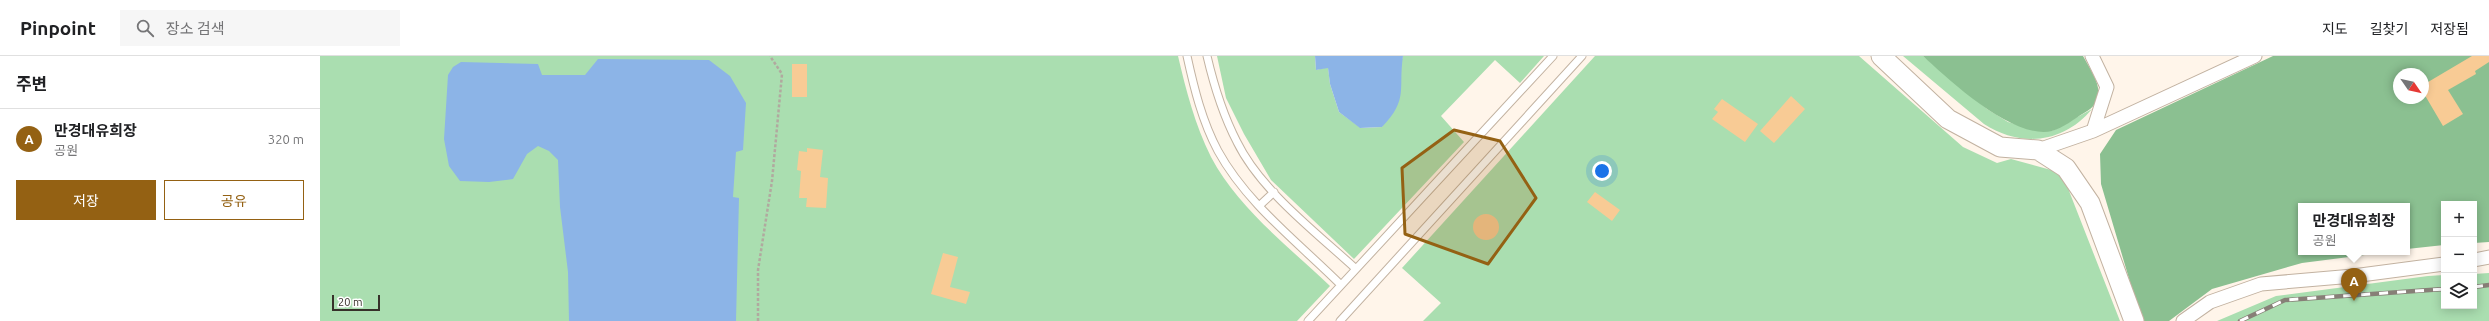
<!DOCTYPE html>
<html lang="ko">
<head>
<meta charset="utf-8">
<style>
	:root { --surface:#fff; --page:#f6f6f6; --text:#202124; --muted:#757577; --line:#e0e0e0; --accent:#946113 }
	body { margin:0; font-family:Ubuntu,"Noto Sans KR",sans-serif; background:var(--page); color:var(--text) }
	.controls { position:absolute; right:12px; bottom:12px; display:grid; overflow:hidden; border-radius:0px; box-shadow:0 2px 10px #0003 }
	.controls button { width:36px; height:36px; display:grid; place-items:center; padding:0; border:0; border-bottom:1px solid var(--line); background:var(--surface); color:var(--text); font:20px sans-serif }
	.compass { position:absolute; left:2073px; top:12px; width:36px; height:36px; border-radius:50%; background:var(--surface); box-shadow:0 2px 10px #0003; rotate:124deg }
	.scale { position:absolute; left:12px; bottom:10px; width:48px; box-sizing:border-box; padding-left:4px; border:2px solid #37312a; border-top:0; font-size:11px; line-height:14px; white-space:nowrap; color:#37312a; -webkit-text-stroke:3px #fff; paint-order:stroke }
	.you { position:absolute; left:1282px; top:115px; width:14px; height:14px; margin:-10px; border:3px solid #fff; border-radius:50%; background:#1a73e8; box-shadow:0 0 0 6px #1a73e833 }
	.badge { display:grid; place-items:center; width:26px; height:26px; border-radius:50%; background:var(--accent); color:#fff; font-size:13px; font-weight:700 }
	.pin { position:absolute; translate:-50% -33px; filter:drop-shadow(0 1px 2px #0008) }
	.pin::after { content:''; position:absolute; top:21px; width:14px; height:12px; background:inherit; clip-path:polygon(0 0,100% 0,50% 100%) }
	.popup { position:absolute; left:1978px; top:147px; width:112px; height:52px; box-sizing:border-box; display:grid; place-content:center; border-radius:0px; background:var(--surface); filter:drop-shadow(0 1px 3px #0005); font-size:13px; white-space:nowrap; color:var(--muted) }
	.popup b { font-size:15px; color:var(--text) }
	.popup::after { content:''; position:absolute; left:50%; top:100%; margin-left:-8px; border:8px solid transparent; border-top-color:var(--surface) }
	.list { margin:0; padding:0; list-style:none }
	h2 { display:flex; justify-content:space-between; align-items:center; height:52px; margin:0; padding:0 16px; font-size:17px }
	h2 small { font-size:13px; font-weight:400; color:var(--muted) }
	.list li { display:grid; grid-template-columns:26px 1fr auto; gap:12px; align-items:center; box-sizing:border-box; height:60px; padding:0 16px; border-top:1px solid var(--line) }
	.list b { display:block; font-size:15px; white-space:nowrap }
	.list p { margin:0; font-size:13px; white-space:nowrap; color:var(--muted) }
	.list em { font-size:13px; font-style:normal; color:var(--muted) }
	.actions { display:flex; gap:8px; padding:12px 16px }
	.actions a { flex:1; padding:9px 0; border:1px solid var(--accent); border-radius:0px; text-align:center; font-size:14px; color:var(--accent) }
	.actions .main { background:var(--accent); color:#fff }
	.icon { flex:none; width:22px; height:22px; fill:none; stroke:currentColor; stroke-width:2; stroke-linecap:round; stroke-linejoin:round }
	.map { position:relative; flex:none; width:2169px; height:265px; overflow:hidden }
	header { display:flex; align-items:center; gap:24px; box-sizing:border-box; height:56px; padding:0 20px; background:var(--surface); border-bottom:1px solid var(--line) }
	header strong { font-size:19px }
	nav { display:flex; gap:22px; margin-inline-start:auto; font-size:14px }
	.search { width:280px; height:36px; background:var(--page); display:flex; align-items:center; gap:10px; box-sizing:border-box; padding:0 14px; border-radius:0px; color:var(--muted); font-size:15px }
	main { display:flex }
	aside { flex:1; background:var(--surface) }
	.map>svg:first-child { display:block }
	.green { fill:#aadeb0 }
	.forest { fill:#8bc091; fill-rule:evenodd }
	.water { fill:#8cb4e7 }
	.building { fill:#f8cb95 }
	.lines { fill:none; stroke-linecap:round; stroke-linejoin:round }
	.lane-casing { stroke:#c2b2a1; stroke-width:9 }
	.street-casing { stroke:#c2b2a1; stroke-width:15 }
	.secondary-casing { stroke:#c2b2a1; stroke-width:21 }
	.path { stroke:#b1a99f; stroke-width:2.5; stroke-dasharray:3 2; stroke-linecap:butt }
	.lane { stroke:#fff; stroke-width:7 }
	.street { stroke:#fff; stroke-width:13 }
	.secondary { stroke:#fff; stroke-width:19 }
	.rail-casing { stroke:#877f77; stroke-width:4.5 }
	.rail { stroke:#fff; stroke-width:3; stroke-dasharray:9; stroke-linecap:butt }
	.marked { fill:#946113; fill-opacity:0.2; stroke:#946113; stroke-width:3; stroke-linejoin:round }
</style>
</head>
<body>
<header>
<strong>Pinpoint</strong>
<div class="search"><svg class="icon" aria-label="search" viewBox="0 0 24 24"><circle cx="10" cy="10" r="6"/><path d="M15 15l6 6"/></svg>장소 검색</div>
<nav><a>지도</a><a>길찾기</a><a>저장됨</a></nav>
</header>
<main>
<aside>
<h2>주변<small></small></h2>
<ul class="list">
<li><span class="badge">A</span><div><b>만경대유희장</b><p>공원</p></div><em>320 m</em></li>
</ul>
<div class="actions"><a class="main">저장</a><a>공유</a></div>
</aside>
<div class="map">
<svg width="2169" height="265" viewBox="0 0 2169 265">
	<rect width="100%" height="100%" fill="#fff5ea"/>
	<path class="green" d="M0,0H858C866,34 875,69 891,101C918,152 969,191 1010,230L977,265H0Z
		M897,0H995L996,14L1008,11L1010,28L1019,56L1041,72L1062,71L1083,0H1224L1200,27L1175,4L1121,60L1144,86L1034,203L951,124L924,78L906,42Z
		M1275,0H1539L1643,91L1677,107L1691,103L1742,117L1800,265H1103L1121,247L1082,212Z
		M1583,0H1603L1667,53L1688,66L1718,75H1732L1772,53C1744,87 1701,92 1664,68Z
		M2169,217V265H1897L1956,240L2108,220L2124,219V250H2154V218Z"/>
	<path class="forest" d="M1603,0H1763C1774,20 1791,42 1764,57C1754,63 1743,72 1732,75C1693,84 1629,24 1603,0Z
		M1953,0H2169V186L2154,187V148H2124V189L2087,193V150H1981V196H2068L1982,207L1892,233L1849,265H1824L1821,263L1781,128L1780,98L1796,74ZM2079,18H2103V42H2079Z"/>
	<path class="water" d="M995,0H1083C1078,33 1089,43 1062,71L1040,72L1019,56L1010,28L1008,12L996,14Z
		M278,3L389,4L410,20L426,47L423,94L416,96L413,141L419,142L416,265H249L248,216L240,151L238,104L229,95L218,90L207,98L193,123L169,126L140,125L129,110L124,83L128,19L133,11L141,6L218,8L222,19H265Z"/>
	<path class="building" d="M2152,0H2169V6L2155,15L2156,18L2128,34L2143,58L2123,70L2103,36V29Z
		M472,8H487V41H472Z
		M1471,40L1485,53L1454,87L1440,75Z
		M1402,43L1438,68L1425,86L1392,63L1398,56L1394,53Z
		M487,92L503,94L500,121L508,122L506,152L486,151L487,142H479L481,115L477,114L479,95L487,96Z
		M1275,136L1300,154L1292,165L1267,146Z
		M1153 171a13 13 0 1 1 26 0a13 13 0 1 1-26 0Z
		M623,197L638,201L630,231L650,236L646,248L611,238Z"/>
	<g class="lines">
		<defs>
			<path id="lane" d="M867,0C874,32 882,65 898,95C927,148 979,187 1021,229
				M887,0C894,30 903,59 917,86C941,135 997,177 1036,213
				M939,150L954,136
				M988,265L1233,0
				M1020,265L1262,0"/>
			<path id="street" d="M1773,75L1935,0
				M1718,94L1773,75L1787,31L1772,0
				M2154,204L2169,201
				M1863,265L1890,246L1941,228L2033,220L2124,208"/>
			<path id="secondary" d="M1561,0L1628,63L1680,91L1718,94L1746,112L1770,147L1814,265"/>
		</defs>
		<use href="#lane" class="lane-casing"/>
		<use href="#street" class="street-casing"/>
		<use href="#secondary" class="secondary-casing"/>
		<path class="path" d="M438,265V214L452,125L462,18L450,0"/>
		<use href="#lane" class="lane"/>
		<use href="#street" class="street"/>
		<use href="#secondary" class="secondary"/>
		<defs>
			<path id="rail" d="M2154,231L2169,229
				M1920,265L1965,244L2124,233"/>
		</defs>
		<use href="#rail" class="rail-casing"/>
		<use href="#rail" class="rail"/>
	</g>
	<path class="marked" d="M1134,74L1180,85L1216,142L1168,208L1085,178L1082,112Z"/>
</svg>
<div class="controls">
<button>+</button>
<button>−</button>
<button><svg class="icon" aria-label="layers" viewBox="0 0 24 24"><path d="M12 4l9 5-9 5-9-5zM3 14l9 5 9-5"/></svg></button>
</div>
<svg class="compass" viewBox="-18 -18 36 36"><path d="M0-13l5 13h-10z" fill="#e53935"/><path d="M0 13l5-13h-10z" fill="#757577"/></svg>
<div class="scale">20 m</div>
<div class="you"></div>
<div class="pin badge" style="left:2034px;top:245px">A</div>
<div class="popup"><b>만경대유희장</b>공원</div>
</div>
</main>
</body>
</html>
